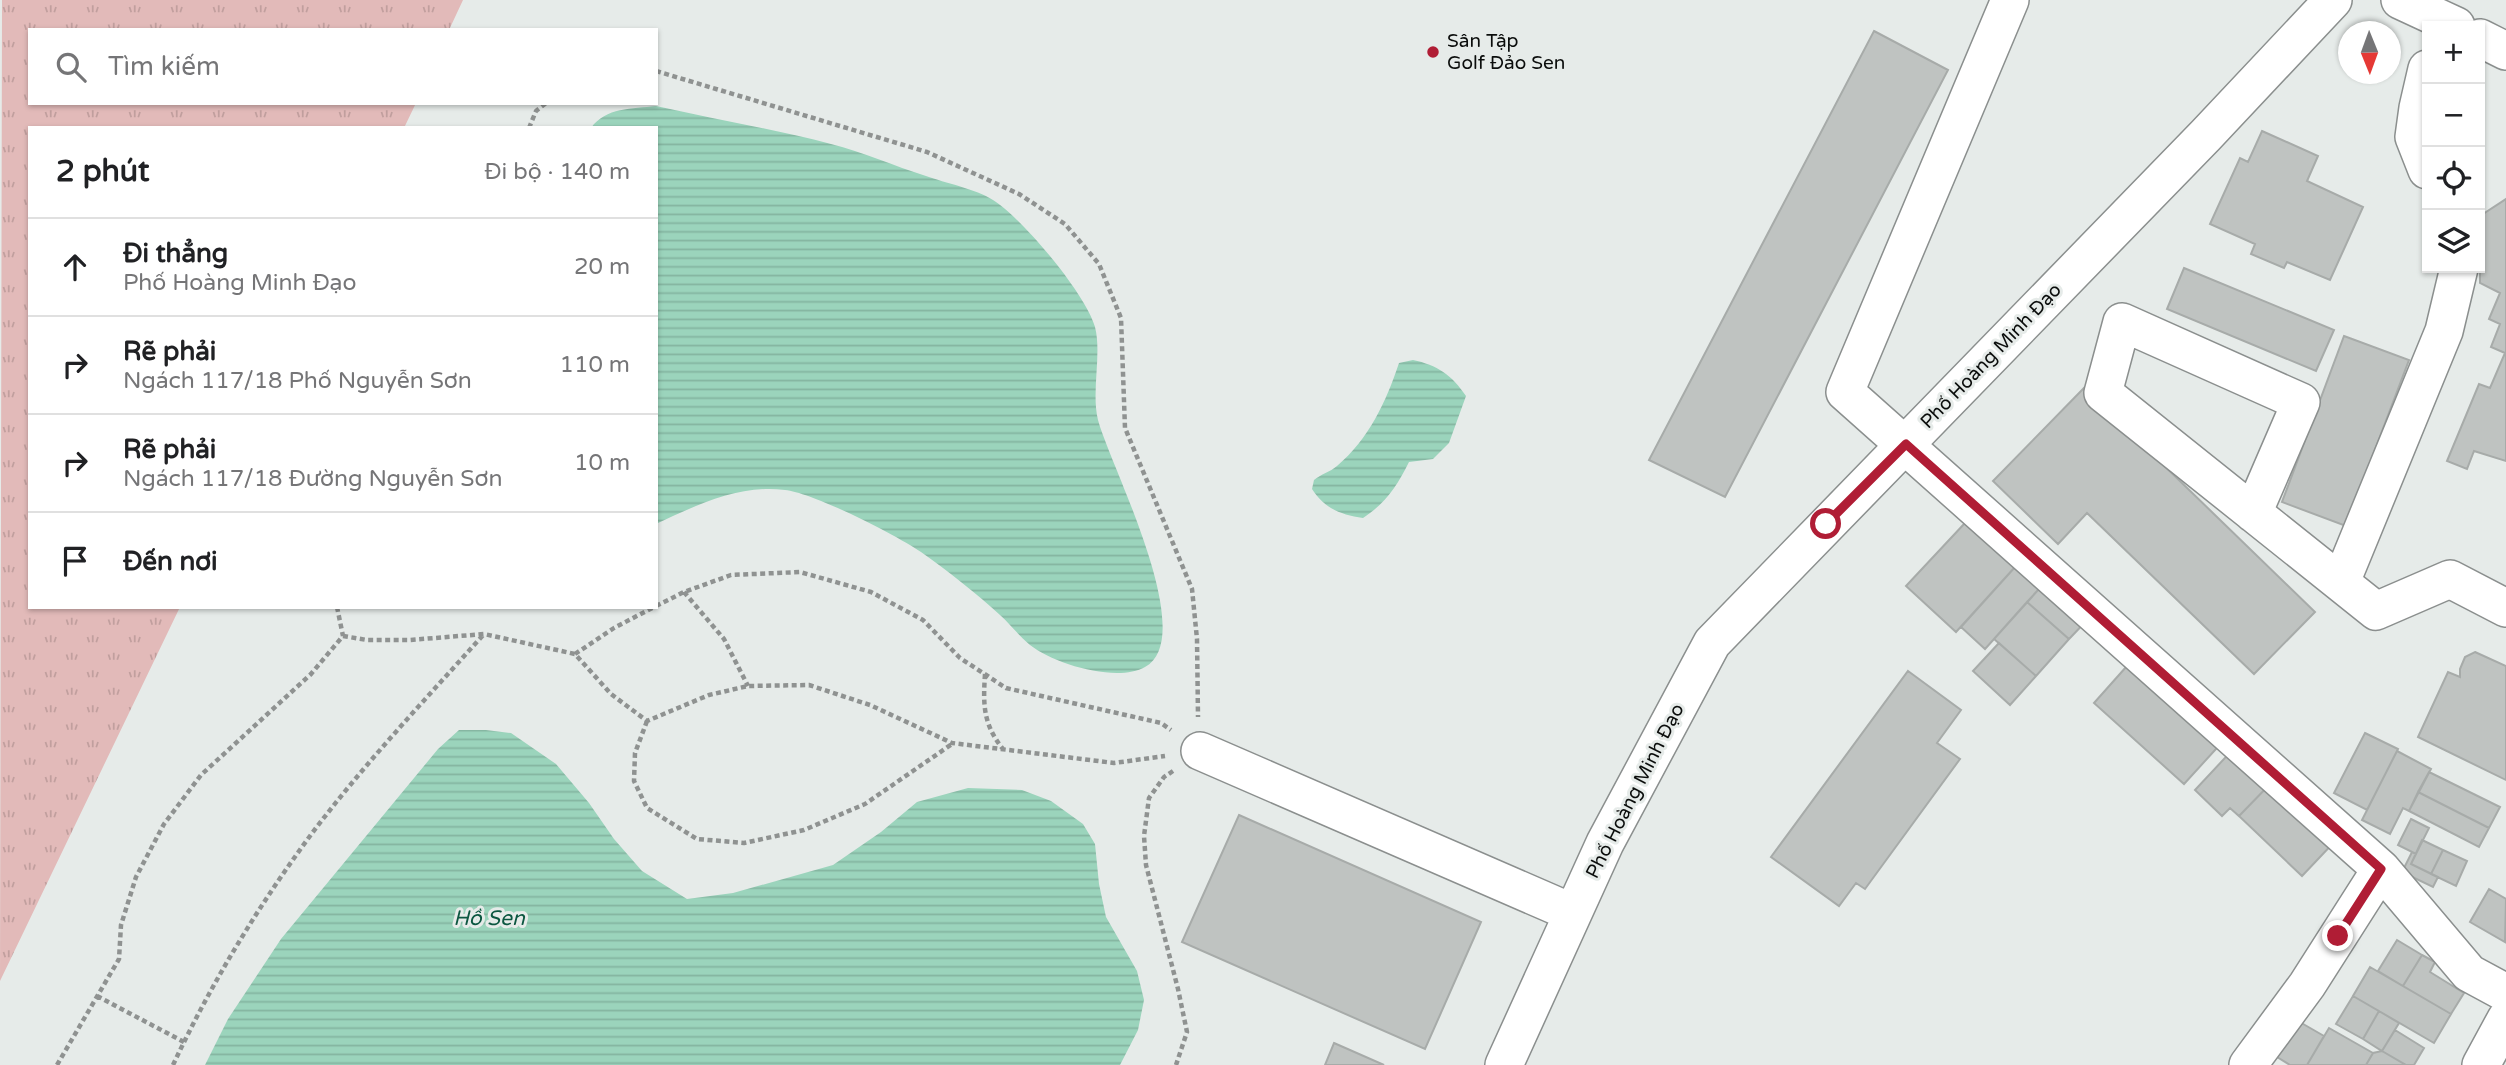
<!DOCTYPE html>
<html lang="vi">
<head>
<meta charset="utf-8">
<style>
	:root { --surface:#fff; --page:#f6f6f6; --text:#202124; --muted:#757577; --line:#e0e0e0 }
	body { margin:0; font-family:"Varela Round",sans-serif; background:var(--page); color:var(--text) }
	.controls { position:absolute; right:21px; top:21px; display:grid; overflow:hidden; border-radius:0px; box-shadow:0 2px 5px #0004 }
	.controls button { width:63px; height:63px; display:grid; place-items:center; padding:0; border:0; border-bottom:2px solid var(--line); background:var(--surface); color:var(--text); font:35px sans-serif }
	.compass { position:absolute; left:2338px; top:21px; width:63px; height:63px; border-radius:50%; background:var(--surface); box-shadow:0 2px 5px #0004; rotate:179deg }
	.stop { position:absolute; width:21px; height:21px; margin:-16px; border:5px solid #b01d35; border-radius:50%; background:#fff }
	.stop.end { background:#b01d35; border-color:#fff; box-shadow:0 2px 7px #0008 }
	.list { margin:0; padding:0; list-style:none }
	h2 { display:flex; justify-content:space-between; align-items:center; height:91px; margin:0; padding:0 28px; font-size:30px }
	h2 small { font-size:23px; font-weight:400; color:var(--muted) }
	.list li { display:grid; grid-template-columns:46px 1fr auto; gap:21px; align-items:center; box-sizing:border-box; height:98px; padding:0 28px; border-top:2px solid var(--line) }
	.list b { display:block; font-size:26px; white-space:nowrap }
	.list p { margin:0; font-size:23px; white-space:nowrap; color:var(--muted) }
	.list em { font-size:23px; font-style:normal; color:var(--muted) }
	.icon { flex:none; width:38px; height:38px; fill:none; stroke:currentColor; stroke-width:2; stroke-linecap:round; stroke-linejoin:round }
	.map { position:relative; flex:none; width:2506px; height:1065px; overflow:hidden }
	.search { position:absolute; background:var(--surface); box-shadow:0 2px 5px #0004; left:28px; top:28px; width:630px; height:77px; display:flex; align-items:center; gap:18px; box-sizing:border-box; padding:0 24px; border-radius:0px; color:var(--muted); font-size:26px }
	.panel { position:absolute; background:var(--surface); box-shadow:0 2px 5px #0004; left:28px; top:126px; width:630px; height:483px; border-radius:0px }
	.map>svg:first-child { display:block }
	.grass { fill:url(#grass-tufts) }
	.water { fill:url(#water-rules) }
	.building { fill:#bfc3c1; stroke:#a7aba9; stroke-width:2 }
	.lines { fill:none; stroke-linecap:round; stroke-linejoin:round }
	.minor-casing { stroke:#8b8f8e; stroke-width:40 }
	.path { stroke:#8f9291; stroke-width:4.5; stroke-dasharray:5 3.5; stroke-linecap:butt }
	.minor { stroke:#fff; stroke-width:37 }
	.route { stroke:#b01d35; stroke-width:9 }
	.poi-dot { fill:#b01d35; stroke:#e6ebe9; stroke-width:2.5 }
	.labels { text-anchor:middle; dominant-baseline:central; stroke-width:6; stroke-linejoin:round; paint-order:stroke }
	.poi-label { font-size:19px; fill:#0b0d0c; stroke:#e6ebe9; text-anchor:start }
	.street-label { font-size:19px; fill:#0b0d0c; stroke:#e6ebe9 }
	.water-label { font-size:21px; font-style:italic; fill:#0c5741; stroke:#e6ebe9 }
</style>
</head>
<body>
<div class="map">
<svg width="2506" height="1065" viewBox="0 0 2506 1065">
	<defs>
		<pattern id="grass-tufts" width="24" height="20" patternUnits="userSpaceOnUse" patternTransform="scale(1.75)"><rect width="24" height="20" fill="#e2bab9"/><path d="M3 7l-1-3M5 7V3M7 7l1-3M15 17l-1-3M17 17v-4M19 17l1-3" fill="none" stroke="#c19f9e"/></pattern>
		<pattern id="water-rules" width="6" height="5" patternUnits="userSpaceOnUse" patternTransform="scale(1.75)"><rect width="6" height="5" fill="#9bd4bc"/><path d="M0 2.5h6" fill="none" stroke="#84b5a0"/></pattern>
	</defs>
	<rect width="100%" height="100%" fill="#e6ebe9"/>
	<path class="grass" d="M2,0H463L449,30H30V103H416L404,128H30V607H180L0,981Z"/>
	<path class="water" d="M656,106C714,119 773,129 831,144C863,152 894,166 926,176C945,183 976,189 993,200C1022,218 1086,294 1095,327C1102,354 1091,392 1098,420C1110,465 1200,637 1145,667C1117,683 1054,664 1030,645C1019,636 1010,624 1000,615C976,593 948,571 921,552C896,535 814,493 785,490C739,484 697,505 656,524V128H591C606,107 632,109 656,106Z
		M1413,360C1437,365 1452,375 1466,396L1449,443L1433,459L1409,462C1397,486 1386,503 1363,518C1341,515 1324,508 1312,489L1314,480C1321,474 1330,472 1337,466C1369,439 1386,402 1399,363Z
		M459,730H486L511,733L556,764L589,803L614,839L642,871L687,899L733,893L833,865L881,832L917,802L968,788L1022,790L1051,801L1083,824L1095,844L1099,884L1106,917L1137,971L1144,1000L1138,1030L1120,1065H205L228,1019L281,939L438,749Z"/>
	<path class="building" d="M1874,31L1948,70L1725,497L1649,460Z
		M2262,131L2318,156L2307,181L2363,207L2330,280L2287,262L2284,268L2251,254L2255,244L2210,224L2240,158L2248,162Z
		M2506,199V461L2474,451L2467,469L2447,461L2479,384L2490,388L2505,353L2491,347L2500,324L2489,319L2500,293L2480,283V216Z
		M2184,268L2334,330L2316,371L2167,309Z
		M2344,336L2409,360L2346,526L2282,502Z
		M2084,388L2315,612L2254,674L2087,513L2058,544L1993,481Z
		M1965,523L2015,567L1956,632L1906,586Z
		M2025,556L2049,578L1985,649L1961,627Z
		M2049,578L2091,616L2069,639L2027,602Z
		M2027,602L2069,639L2036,676L1994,639Z
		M1999,643L2036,676L2010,705L1973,671Z
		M2475,652L2506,666V780L2418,737L2448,672L2460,677V669L2465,657Z
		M2135,657L2226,738L2184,784L2094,703Z
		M1908,671L1961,710L1937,743L1960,759L1865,889L1856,883L1839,906L1771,857Z
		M2365,733L2398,749L2367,810L2334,793Z
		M2238,744L2275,779L2239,816L2230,808L2222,816L2195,790Z
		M2397,751L2431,769L2409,811L2403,808L2390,834L2362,820Z
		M2429,772L2500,807L2489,828L2418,792Z
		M2275,779L2338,838L2302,876L2239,816Z
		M2418,792L2489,828L2479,847L2409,811Z
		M1239,815L1481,922L1425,1049L1182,942Z
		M2411,819L2429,828L2416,854L2398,845Z
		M2422,840L2443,850L2431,874L2411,864Z
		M2443,850L2467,861L2456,886L2431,874Z
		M2412,852L2416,854L2411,864L2438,877L2433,887L2402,872Z
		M2489,889L2506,899L2505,942L2470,922Z
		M2397,940L2422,955L2403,986L2378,971Z
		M2422,955L2435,962L2430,972L2464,993L2451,1014L2403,986Z
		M2370,967L2451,1014L2434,1043L2353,996Z
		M2353,996L2379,1011L2363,1039L2336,1024Z
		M2379,1011L2399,1023L2382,1051L2363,1039Z
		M2298,1021L2324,1036L2307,1065H2290L2277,1057Z
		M2329,1028L2373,1053L2366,1065H2307Z
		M2395,1030L2424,1048L2414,1065H2406L2382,1051Z
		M1334,1043L1384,1065H1325Z
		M2382,1051L2406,1065H2366L2373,1053Z"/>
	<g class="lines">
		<defs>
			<path id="minor" d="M2010,0L1845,392L2381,869L2469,973L2506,993
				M2400,0L2456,26
				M2480,38L2506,51
				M2427,69L2418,108L2414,137L2427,170
				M2253,513L2301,402L2122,322L2103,393L2376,611L2450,579L2506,608
				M2341,582L2444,331L2459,268
				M1200,751L1573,913
				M1504,1065L1605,843L1712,643L2206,135L2333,0
				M2248,1065L2307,985L2381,869
				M2481,1065L2506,1019"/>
		</defs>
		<use href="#minor" class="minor-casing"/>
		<path class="path" d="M656,71L927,152L1019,194L1065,224L1099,264L1121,318L1125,428L1192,589L1197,639L1198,717
			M529,128L536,111L546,103
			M684,592L724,639L748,686
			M656,606L684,592L731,575L800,572L871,592L923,620L960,658L1006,688L1161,723L1171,730
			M337,607L343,636
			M343,636L367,640H410L484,634L575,654L611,694L647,721L709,695L748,686L809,685L870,705L952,743L1114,763L1165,756
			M575,654L614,628L654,607
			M985,674C983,705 983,724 1003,749
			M647,721L635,753L634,781L647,808L697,839L744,843L804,830L865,804L952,744
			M1173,771L1164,777L1149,798L1144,836L1146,865L1178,989L1187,1032L1176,1065
			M97,996L184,1042
			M57,1065L119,959L121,925L136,877L164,824L201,775L311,674L343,636
			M173,1065C211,984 257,908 310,836C363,765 425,700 484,634"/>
		<use href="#minor" class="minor"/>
	</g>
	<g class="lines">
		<path class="route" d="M1826,524L1906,444L2381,869L2338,936"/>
	</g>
	<circle class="poi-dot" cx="1433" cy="52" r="7"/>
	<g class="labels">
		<g class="poi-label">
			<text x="1447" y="41">Sân Tập<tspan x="1447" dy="22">Golf Đảo Sen</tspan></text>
		</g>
		<g class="street-label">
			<text transform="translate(1991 356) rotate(-46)">Phố Hoàng Minh Đạo</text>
			<text transform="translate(1635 791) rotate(-63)">Phố Hoàng Minh Đạo</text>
		</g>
		<g class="water-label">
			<text x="489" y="918">Hồ Sen</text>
		</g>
	</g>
</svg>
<div class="controls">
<button>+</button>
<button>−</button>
<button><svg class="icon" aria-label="locate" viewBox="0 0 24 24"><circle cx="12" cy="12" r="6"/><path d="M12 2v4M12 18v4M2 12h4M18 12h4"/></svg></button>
<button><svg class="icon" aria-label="layers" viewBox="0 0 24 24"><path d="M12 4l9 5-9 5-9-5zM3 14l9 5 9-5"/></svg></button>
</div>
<svg class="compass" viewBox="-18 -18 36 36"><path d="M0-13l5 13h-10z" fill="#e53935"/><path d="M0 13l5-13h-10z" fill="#757577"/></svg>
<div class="stop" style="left:1826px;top:524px"></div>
<div class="stop end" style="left:2338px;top:936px"></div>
<div class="search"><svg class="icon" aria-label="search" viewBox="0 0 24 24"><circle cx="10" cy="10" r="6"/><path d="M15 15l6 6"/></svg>Tìm kiếm</div>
<section class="panel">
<h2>2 phút<small>Đi bộ · 140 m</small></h2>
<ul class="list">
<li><svg class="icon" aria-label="ahead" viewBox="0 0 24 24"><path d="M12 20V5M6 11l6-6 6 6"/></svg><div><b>Đi thẳng</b><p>Phố Hoàng Minh Đạo</p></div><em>20 m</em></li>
<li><svg class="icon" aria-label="right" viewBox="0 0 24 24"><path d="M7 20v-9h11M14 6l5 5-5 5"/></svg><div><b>Rẽ phải</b><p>Ngách 117/18 Phố Nguyễn Sơn</p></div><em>110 m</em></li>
<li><svg class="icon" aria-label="right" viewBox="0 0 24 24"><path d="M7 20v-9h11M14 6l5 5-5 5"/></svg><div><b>Rẽ phải</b><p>Ngách 117/18 Đường Nguyễn Sơn</p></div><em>10 m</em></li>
<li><svg class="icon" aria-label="arrive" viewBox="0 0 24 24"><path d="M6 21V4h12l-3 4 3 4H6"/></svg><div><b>Đến nơi</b></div></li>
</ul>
</section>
</div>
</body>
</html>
